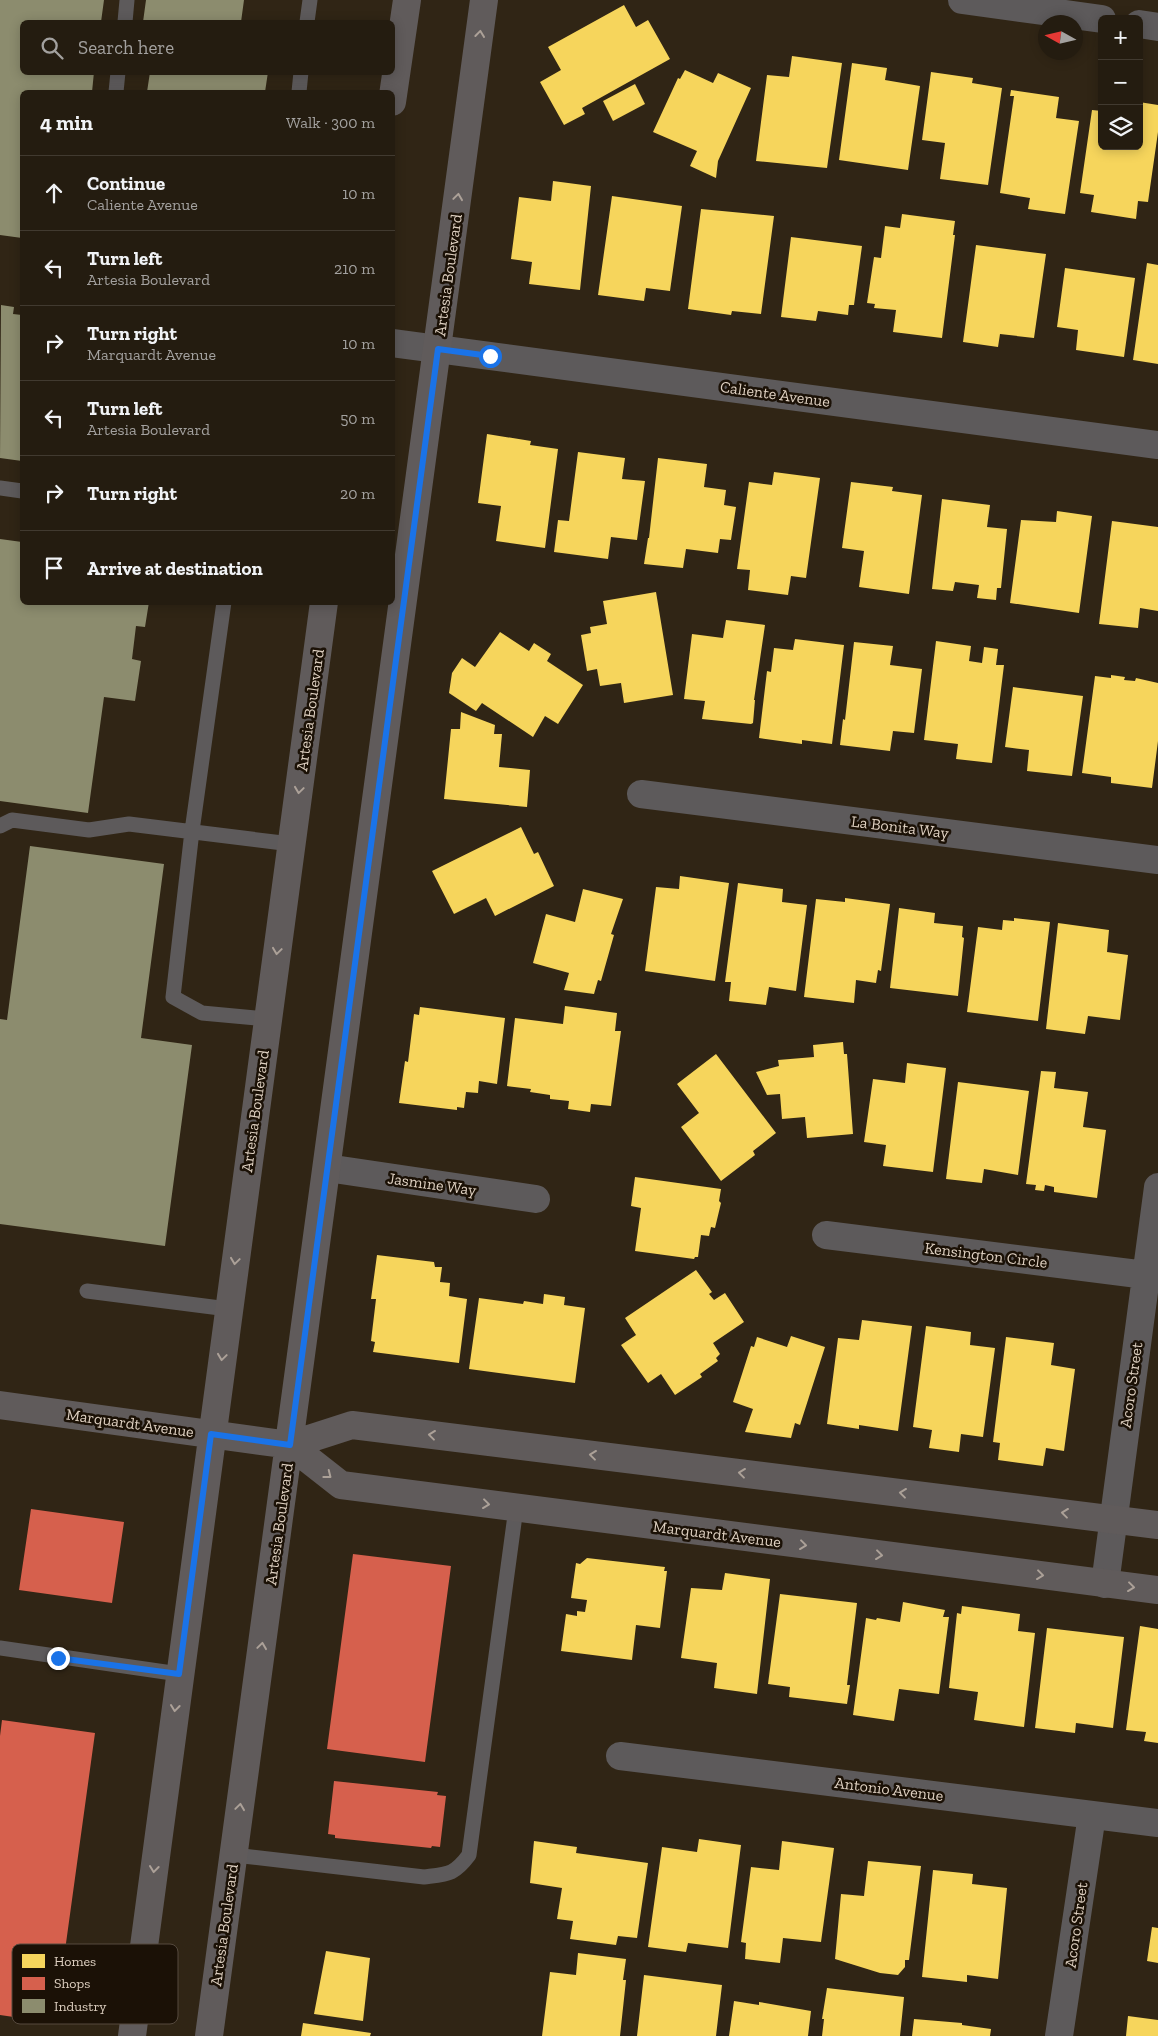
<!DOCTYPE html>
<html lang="en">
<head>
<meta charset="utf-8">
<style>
	:root { --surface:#241c10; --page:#2c2519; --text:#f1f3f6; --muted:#a3a19f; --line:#413a30 }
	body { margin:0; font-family:"Zilla Slab",serif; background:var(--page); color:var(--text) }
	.controls { position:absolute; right:15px; top:15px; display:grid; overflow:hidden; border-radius:8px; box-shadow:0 2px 12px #0003 }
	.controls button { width:45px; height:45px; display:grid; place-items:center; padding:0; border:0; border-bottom:1px solid var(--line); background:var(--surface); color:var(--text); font:25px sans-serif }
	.compass { position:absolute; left:1038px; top:15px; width:45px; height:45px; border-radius:50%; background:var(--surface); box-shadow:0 2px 12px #0003; rotate:278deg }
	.stop { position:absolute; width:15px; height:15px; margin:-11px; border:4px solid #1a73e8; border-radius:50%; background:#fff }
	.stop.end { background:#1a73e8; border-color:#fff; box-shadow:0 1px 5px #0008 }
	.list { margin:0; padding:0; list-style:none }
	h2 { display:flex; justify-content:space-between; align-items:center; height:65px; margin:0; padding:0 20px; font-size:21px }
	h2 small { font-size:16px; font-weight:400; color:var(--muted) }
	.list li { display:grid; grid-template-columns:32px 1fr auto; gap:15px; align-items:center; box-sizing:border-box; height:75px; padding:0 20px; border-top:1px solid var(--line) }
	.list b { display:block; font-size:19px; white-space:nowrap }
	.list p { margin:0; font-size:16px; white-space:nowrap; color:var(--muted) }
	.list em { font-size:16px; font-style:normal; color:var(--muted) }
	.icon { flex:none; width:28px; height:28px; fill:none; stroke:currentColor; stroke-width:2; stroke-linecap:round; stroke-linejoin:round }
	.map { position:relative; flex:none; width:1158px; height:2036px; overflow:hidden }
	.search { position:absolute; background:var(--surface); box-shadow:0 2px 12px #0003; left:20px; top:20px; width:375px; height:55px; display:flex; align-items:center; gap:12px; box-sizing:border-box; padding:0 18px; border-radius:8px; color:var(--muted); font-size:19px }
	.panel { position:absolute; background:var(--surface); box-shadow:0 2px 12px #0003; left:20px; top:90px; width:375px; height:515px; border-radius:8px }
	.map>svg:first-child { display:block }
	.homes { fill:#f6d55c }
	.shops { fill:#d6604d }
	.industry { fill:#8c8c6e }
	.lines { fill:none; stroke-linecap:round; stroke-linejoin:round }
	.lane { stroke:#5d5a5b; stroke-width:15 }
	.street { stroke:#5d5a5b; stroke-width:28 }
	.secondary { stroke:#605b5b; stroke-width:28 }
	.oneway { stroke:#aca198 }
	.route { stroke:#1a73e8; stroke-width:6 }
	.labels { text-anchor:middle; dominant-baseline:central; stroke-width:5; stroke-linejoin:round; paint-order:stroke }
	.street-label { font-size:16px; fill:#ded0c1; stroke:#1b1106 }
	.key { fill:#1b1106; stroke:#564a3e; stroke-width:1 }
	.key-label { font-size:14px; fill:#ded0c1 }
</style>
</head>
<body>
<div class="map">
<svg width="1158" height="2036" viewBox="0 0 1158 2036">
	<rect width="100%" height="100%" fill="#302515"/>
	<path class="homes" d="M624,5L636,27L648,20L670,59L582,108L585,114L564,125L540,82L561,70L548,47Z
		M792,56L842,63L827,168L756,161L767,75L789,77Z
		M852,63L887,68L885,80L920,86L908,170L839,160Z
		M685,70L713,83L718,73L751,88L718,161L716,178L690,166L697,151L653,132L678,78L680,79Z
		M931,72L973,78L972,83L1002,88L988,185L940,179L945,143L922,140Z
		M635,84L645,104L613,121L603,101Z
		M1011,90L1059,97L1056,118L1079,121L1065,214L1028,209L1030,198L1000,193L1014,96H1010Z
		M1139,102L1158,105V132L1148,202L1138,201L1136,219L1091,212L1094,195L1080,193L1092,110L1102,111V146H1139Z
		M553,181L591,186L580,290L529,284L532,262L511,259L519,197L551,201Z
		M612,196L682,206L670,291L646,288L644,301L598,295Z
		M701,209L774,216L761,314L732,311L731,315L688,309Z
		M902,214L955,221L953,235H955L942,338L893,332L896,310L874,308L875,304L867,303L874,257L881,258L885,226L900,228Z
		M791,237L862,246L854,305H849L848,315L818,311L816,321L781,317Z
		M976,245L1046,254L1034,338L1000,334L998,347L963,342Z
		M1147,263L1158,265V364L1133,360Z
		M1065,268L1135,278L1124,357L1076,350L1078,330L1057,327Z
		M487,434L531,441L530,445L558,449L545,548L496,541L501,506L478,503Z
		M578,452L625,458L622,479L645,481L637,540L611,537L608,559L554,552L558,520L569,521Z
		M658,458L707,464L704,487L726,490L724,505L736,507L731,540L720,539L718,553L686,549L683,568L644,564L648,538H649Z
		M774,472L820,478L806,578L791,576L788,595L748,590L750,570L737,569L749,482L772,485Z
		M851,482L893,487L892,491L922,495L909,594L859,587L864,551L842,548Z
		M942,499L990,505L987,527L1007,529L1001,588H997L996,600L977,598L979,585L955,582L953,591L932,589Z
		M1057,511L1092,516L1079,613L1010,603L1021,520L1056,522Z
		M1112,521L1158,527V611L1140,608L1138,628L1099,624Z
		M656,592L673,695L624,703L621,683L600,686L597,669L587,671L581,635L591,633L590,627L607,624L603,601Z
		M726,620L765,625L754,700H755L753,723L751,724L702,719L705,701L684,699L692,634L723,638Z
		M500,632L529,651L534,643L551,654L547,661L583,685L558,724L545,716L533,737L482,703L476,711L449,693L452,673L462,658L475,667Z
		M795,639L844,645L832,744L802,740V744L759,738L767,671L771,672L774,648L793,650Z
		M936,641L971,646L969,661L982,663L984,647L998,649L996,665H1004L992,763L956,759L958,744L924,740Z
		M854,642L893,646L890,665L922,669L914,733L893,731L890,751L840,745L843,719L845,720Z
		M1111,675L1125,677L1124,680L1135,681L1136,678L1158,683V741L1152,788L1111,783V777L1082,773L1095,676L1111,678Z
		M1013,687L1083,696L1072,776L1027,771L1029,750L1005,747Z
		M461,712L495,725L494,734H502L499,767L530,770L527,807L444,799L451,729H460Z
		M521,827L534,854L538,852L554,886L495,916L486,898L454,914L432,871Z
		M680,876L729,883L715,981L645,971L656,887L679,889Z
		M738,883L783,889L782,902L807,905L796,991L769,987L766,1005L729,1001L731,982H725Z
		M583,889L623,899L611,934L614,935L601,981L598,980L594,994L564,990L569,973L533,963L546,914L575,922Z
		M845,898L890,904L881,971L878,970L876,983L856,980L854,1003L804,997L816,899L845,902Z
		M899,908L935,913L934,923L963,926L962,937L964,938L958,996L890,988Z
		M1014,918L1050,922L1038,1021L967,1012L978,927L1002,930L1003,920L1014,921Z
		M1058,923L1109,930L1107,952L1128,955L1120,1020L1088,1016L1085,1034L1046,1029Z
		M565,1006L617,1013L615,1031H621L611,1106L591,1104L590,1112L568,1109L569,1101L550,1099V1095L530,1092L531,1089L507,1086L515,1018L563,1024Z
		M420,1007L505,1018L497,1084L479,1081L478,1093L466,1092L464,1108L457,1107V1110L399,1103L405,1061L408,1062L414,1014L419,1015Z
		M843,1042L844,1054H847L853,1134L807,1138L805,1117L782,1119L780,1094L767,1095L756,1072L779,1066L778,1060L814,1057L813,1045Z
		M716,1054L776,1133L753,1151L755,1155L721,1181L681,1127L699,1113L677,1084Z
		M907,1063L946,1068L933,1172L883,1166L886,1145L864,1142L873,1079L905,1083Z
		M1041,1071L1056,1072L1054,1088L1088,1092L1083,1127L1106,1130L1097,1198L1054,1192V1187L1045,1185L1044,1191L1035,1190L1036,1185L1026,1184Z
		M958,1082L1029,1091L1018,1175L984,1169L982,1183L946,1179Z
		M635,1177L721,1189L719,1201L721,1203L715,1228L711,1227L709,1236L701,1235L698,1257H695L694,1259L635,1251L641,1208L631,1206Z
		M377,1255L434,1262L435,1267H442L440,1282L450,1283L449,1296L467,1299L459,1363L373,1352L375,1342L371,1341L376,1299H371Z
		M696,1270L712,1292L709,1294L714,1300L725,1293L744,1322L713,1343L720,1354L716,1358L718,1361L700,1374L702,1377L675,1395L661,1374L648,1383L621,1345L636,1335L625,1318Z
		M544,1294L565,1297L564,1305L585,1308L575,1383L469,1369L479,1298L523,1304L524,1301L543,1304Z
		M862,1320L912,1326L898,1431L859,1425V1429L827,1424L838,1338L859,1340Z
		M926,1326L971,1332L970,1345L995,1348L983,1437L961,1434L959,1452L929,1448L932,1430L913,1427Z
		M791,1336L825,1347L800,1425L795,1423L791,1438L745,1432L753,1409L733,1402L751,1346L754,1347L757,1337L787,1347Z
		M1006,1337L1054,1343L1051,1365L1075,1369L1064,1451L1046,1448L1043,1466L998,1460L1000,1443L993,1442Z
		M587,1558L665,1567L664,1571H667L660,1628L636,1625L632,1660L561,1651L566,1614L577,1616V1611L585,1612L587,1600L571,1598L576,1563L580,1564Z
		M725,1573L770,1579L757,1694L714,1688L717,1663L681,1658L691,1588L722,1590Z
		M780,1594L857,1603L847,1685H850L847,1704L789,1697L790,1687L768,1684Z
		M903,1602L945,1610L943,1617H949L939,1694L899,1689L894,1721L853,1715L866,1618L876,1620L877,1618L900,1622Z
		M962,1606L1020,1614L1018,1631L1035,1633L1024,1727L974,1720L978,1692L949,1688L957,1613L961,1614Z
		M1140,1626L1158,1629V1743L1144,1741L1146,1732L1126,1730Z
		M1047,1628L1124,1637L1113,1728L1076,1723L1075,1733L1035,1728Z
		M699,1839L741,1845L728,1948L688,1943L686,1952L648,1947L662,1847L697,1852Z
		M534,1841L577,1847L576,1853L648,1863L637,1938L618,1936L616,1945L570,1939L573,1921L557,1919L562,1888L530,1883Z
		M782,1841L834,1848L821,1942L783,1938L780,1963L745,1959L746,1943L741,1942L751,1867L779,1870Z
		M868,1861L921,1866L909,1960H905V1967L898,1975L880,1973L835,1959L841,1894L864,1896Z
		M933,1870L973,1874L972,1884L1007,1888L998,1979L967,1975V1982L922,1977Z
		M1152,1927L1158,1928V1963L1147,1961Z
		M326,1951L370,1958L363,2021L314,2014Z
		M578,1953L626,1959L623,1980H626L620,2036H542L550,1972L576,1975Z
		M644,1975L722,1985L716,2036H637Z
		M827,1988L904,1997L900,2036H822L824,2019H822Z
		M734,2001L759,2005V2002L811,2011L808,2036H729Z
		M1128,2016L1158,2020V2036H1126Z
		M914,2019L962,2023V2025L991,2029L990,2036H912Z
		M303,2023L371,2033L370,2036H301Z"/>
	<path class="shops" d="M31,1509L124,1522L112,1603L19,1590Z
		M353,1554L451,1566L425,1762L327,1749Z
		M2,1720L95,1733L55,2023L0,2015V1736Z
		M334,1781L438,1792L437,1795L446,1796L440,1847L432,1846L431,1848L335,1838V1835L328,1834Z"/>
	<path class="industry" d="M0,0H104L101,22H22V72H94L92,92H22V238L0,235Z
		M146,0H244L241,22H143Z
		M150,72H268L265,92H147Z
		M1,305L14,307L13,314L22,315V461L0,458Z
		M0,539L22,542V602H149L145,627L136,626L132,659L141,661L135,701L104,697L88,813L0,801Z
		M30,846L164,864L141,1038L192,1045L165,1246L0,1224V1019L7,1020Z"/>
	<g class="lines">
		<path class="lane" d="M125,22L127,0
			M307,22L310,0
			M116,92L118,72
			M299,92L301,72
			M0,488L22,491
			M224,602L192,831L173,997L202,1013L268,1019
			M0,826L12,820L89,830L129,824L291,844
			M87,1291L228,1309
			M0,1648L179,1674
			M234,1855L424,1877C448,1874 454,1875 469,1855L516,1508"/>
		<path class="street" d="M962,0L1102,19
			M1139,24L1158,27
			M392,343L1158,445
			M641,794L1158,860
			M327,1168L536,1199
			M826,1235L1146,1275
			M1105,1584L1158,1187
			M620,1756L1158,1823
			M1059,2036L1092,1815"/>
		<path class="secondary" d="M392,102L407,0
			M0,1405L290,1445L352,1425L1158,1525
			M290,1445L341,1485L1158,1590
			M132,2036L324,602
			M209,2036L484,0"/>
	</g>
	<defs><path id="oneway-chevron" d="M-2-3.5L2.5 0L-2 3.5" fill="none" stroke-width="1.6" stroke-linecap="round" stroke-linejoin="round" transform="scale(1.25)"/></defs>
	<g class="oneway">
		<use href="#oneway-chevron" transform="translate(480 34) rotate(-83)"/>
		<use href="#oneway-chevron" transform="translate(458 197) rotate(-82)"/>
		<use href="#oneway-chevron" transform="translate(299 790) rotate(98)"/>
		<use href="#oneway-chevron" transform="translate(277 951) rotate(98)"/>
		<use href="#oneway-chevron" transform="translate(235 1261) rotate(98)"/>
		<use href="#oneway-chevron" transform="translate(222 1357) rotate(98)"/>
		<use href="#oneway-chevron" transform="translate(432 1435) rotate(-173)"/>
		<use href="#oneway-chevron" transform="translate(593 1455) rotate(-173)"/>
		<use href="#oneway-chevron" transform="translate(742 1473) rotate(-173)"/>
		<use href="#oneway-chevron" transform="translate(328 1475) rotate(38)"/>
		<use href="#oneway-chevron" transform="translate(903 1493) rotate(-173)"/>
		<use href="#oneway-chevron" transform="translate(486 1504) rotate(7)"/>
		<use href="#oneway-chevron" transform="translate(1065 1513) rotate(-173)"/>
		<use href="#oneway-chevron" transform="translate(803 1545) rotate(7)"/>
		<use href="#oneway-chevron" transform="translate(879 1555) rotate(7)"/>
		<use href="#oneway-chevron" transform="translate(1040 1575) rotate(7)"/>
		<use href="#oneway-chevron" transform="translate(1131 1587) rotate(7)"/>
		<use href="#oneway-chevron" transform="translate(262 1646) rotate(-82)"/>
		<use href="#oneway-chevron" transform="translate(175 1708) rotate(97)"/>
		<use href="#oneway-chevron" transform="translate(240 1807) rotate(-82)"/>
		<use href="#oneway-chevron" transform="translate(154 1869) rotate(97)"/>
	</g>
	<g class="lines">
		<path class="route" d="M58,1658L179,1674L211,1434L290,1445L438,349L490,356"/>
	</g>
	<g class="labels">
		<g class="street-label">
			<text transform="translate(448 275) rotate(-82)">Artesia Boulevard</text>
			<text transform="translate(775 394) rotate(8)">Caliente Avenue</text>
			<text transform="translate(310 710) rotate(-82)">Artesia Boulevard</text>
			<text transform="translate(900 827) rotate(7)">La Bonita Way</text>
			<text transform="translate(255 1111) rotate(-82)">Artesia Boulevard</text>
			<text transform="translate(432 1184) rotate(8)">Jasmine Way</text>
			<text transform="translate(986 1255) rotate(7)">Kensington Circle</text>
			<text transform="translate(1131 1385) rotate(-82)">Acoro Street</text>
			<text transform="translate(130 1423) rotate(8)">Marquardt Avenue</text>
			<text transform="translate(279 1524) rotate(-82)">Artesia Boulevard</text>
			<text transform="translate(717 1534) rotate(7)">Marquardt Avenue</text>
			<text transform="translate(889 1789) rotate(7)">Antonio Avenue</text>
			<text transform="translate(224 1925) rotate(-82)">Artesia Boulevard</text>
			<text transform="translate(1076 1925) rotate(-82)">Acoro Street</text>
		</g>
	</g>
	<rect x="12" y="1944" width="166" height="80" rx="8" class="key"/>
	<rect x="22" y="1954" width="23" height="14" fill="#f6d55c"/>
	<rect x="22" y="1977" width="23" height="13" fill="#d6604d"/>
	<rect x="22" y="1999" width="23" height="14" fill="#8c8c6e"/>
	<g class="key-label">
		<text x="54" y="1966">Homes</text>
		<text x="54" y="1988">Shops</text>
		<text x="54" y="2011">Industry</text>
	</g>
</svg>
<div class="controls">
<button>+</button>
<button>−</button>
<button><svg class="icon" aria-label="layers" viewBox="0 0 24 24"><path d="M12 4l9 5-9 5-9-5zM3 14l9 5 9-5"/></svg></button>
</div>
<svg class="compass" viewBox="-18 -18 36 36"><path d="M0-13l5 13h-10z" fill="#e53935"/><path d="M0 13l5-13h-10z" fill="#a3a19f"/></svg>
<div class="stop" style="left:490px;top:356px"></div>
<div class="stop end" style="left:58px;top:1658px"></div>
<div class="search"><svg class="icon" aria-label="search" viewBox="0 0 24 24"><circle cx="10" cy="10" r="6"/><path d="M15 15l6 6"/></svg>Search here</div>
<section class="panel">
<h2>4 min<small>Walk · 300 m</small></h2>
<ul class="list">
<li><svg class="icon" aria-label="ahead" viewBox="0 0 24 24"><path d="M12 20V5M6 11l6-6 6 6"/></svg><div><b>Continue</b><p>Caliente Avenue</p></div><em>10 m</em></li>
<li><svg class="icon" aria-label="left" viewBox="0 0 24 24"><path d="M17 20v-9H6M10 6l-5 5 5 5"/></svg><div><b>Turn left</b><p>Artesia Boulevard</p></div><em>210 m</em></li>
<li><svg class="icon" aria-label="right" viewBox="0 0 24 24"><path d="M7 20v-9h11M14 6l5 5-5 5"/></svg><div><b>Turn right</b><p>Marquardt Avenue</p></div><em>10 m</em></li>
<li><svg class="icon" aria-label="left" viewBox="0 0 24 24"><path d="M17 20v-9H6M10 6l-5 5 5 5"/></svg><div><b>Turn left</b><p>Artesia Boulevard</p></div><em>50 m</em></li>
<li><svg class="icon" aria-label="right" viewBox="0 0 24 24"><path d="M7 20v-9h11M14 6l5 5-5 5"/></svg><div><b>Turn right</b></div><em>20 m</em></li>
<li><svg class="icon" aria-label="arrive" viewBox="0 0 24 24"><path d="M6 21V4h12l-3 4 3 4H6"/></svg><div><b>Arrive at destination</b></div></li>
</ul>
</section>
</div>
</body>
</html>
